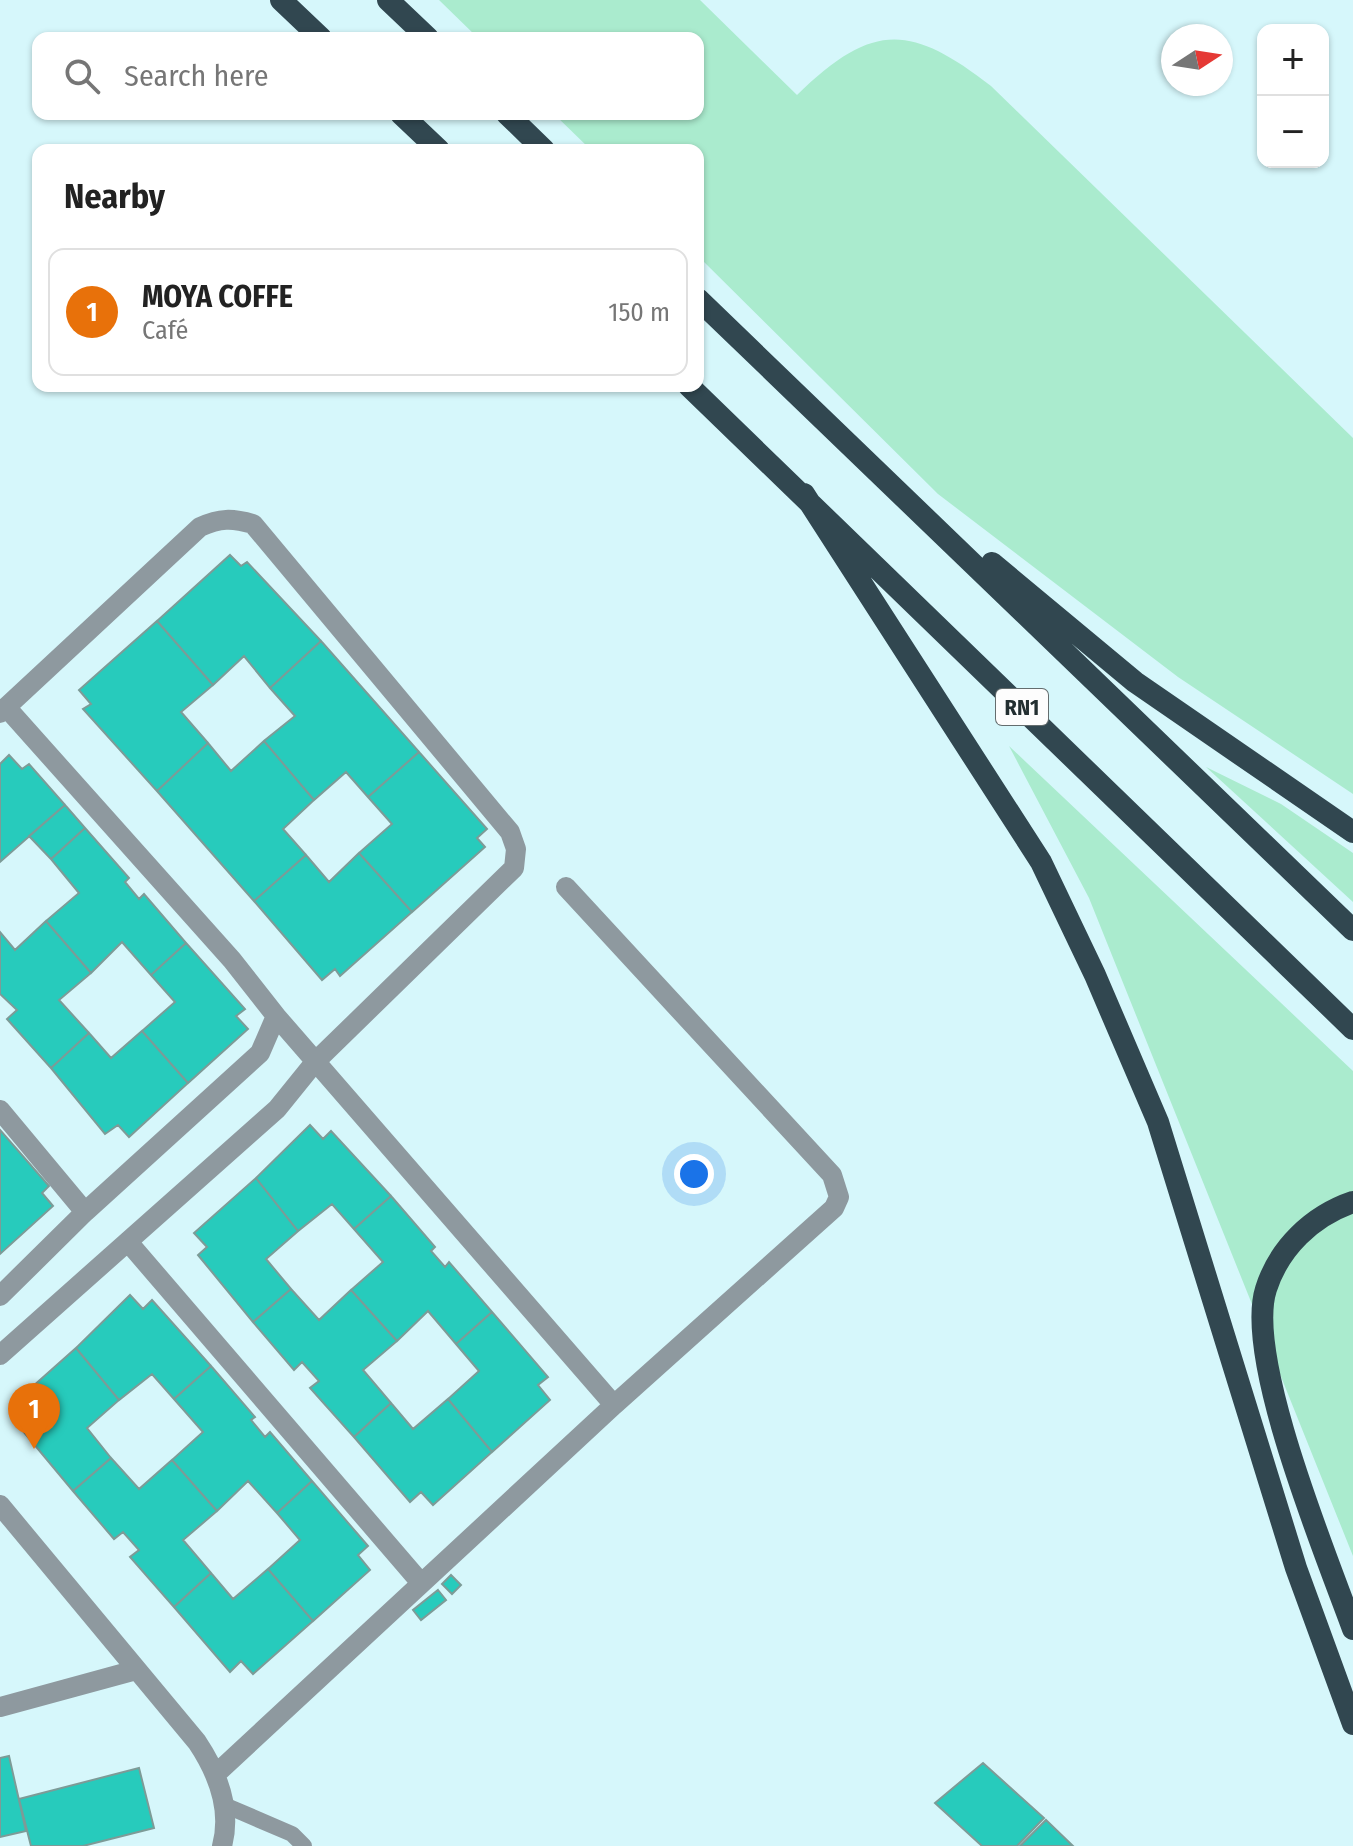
<!DOCTYPE html>
<html lang="en">
<head>
<meta charset="utf-8">
<style>
	:root { --surface:#fff; --page:#f2f2f2; --text:#222; --muted:#767676; --line:#e0e0e0; --accent:#0b8043 }
	body { margin:0; font-family:"Fira Sans Condensed",sans-serif; background:var(--page); color:var(--text) }
	.controls { position:absolute; right:24px; top:24px; display:grid; overflow:hidden; border-radius:16px; box-shadow:0 2px 6px #0004 }
	.controls button { width:72px; height:72px; display:grid; place-items:center; padding:0; border:0; border-bottom:2px solid var(--line); background:var(--surface); color:var(--text); font:40px sans-serif }
	.compass { position:absolute; left:1161px; top:24px; width:72px; height:72px; border-radius:50%; background:var(--surface); box-shadow:0 2px 6px #0004; rotate:78deg }
	.you { position:absolute; left:694px; top:1174px; width:28px; height:28px; margin:-20px; border:6px solid #fff; border-radius:50%; background:#1a73e8; box-shadow:0 0 0 12px #1a73e833 }
	.badge { display:grid; place-items:center; width:52px; height:52px; border-radius:50%; background:var(--accent); color:#fff; font-size:26px; font-weight:700 }
	.pin { position:absolute; translate:-50% -66px; filter:drop-shadow(0 2px 4px #0008) }
	.pin::after { content:''; position:absolute; top:42px; width:28px; height:24px; background:inherit; clip-path:polygon(0 0,100% 0,50% 100%) }
	.list { margin:0; padding:0; list-style:none }
	h2 { display:flex; justify-content:space-between; align-items:center; height:104px; margin:0; padding:0 32px; font-size:34px }
	h2 small { font-size:26px; font-weight:400; color:var(--muted) }
	.list li { display:grid; grid-template-columns:52px 1fr auto; gap:24px; align-items:center; box-sizing:border-box; height:128px; margin:0 16px 16px; padding:0 16px; border:2px solid var(--line); border-radius:16px }
	.list b { display:block; font-size:30px; white-space:nowrap }
	.list p { margin:0; font-size:26px; white-space:nowrap; color:var(--muted) }
	.list em { font-size:26px; font-style:normal; color:var(--muted) }
	.icon { flex:none; width:44px; height:44px; fill:none; stroke:currentColor; stroke-width:2; stroke-linecap:round; stroke-linejoin:round }
	.map { position:relative; flex:none; width:1353px; height:1846px; overflow:hidden }
	.search { position:absolute; background:var(--surface); box-shadow:0 2px 6px #0004; left:32px; top:32px; width:672px; height:88px; display:flex; align-items:center; gap:20px; box-sizing:border-box; padding:0 28px; border-radius:16px; color:var(--muted); font-size:30px }
	.panel { position:absolute; background:var(--surface); box-shadow:0 2px 6px #0004; left:32px; top:144px; width:672px; height:248px; border-radius:16px }
	.map>svg:first-child { display:block }
	.green { fill:#aaebce }
	.building { fill:#27cbbc; stroke:#7d9b97; stroke-width:2 }
	.lines { fill:none; stroke-linecap:round; stroke-linejoin:round }
	.service { stroke:#8e999f; stroke-width:16 }
	.minor { stroke:#8e999f; stroke-width:20 }
	.trunk { stroke:#314750; stroke-width:22 }
	.labels { text-anchor:middle; dominant-baseline:central; stroke-width:6; stroke-linejoin:round; paint-order:stroke }
	.shield { fill:#fdfdfd; stroke:#646d6e; stroke-width:2 }
	.shield-label { font-size:22px; font-weight:bold; fill:#232f31 }
</style>
</head>
<body>
<div class="map">
<svg width="1353" height="1846" viewBox="0 0 1353 1846">
	<rect width="100%" height="100%" fill="#d6f7fb"/>
	<path class="green" d="M439,0H700L797,95C872,22 910,23 991,86L1353,438V794L1178,677L938,494L698,256V150H591L554,114H698V38H478Z
		M1009,746L1353,1071V1556L1089,898Z
		M1206,767L1281,804L1353,853V902Z"/>
	<path class="building" d="M230,555L241,566L247,562L321,641L270,688L244,656L213,685L157,621Z
		M157,621L213,685L181,712L208,743L157,791L83,709L91,704L79,690Z
		M321,641L419,752L368,797L346,772L314,800L264,741L295,716L270,688Z
		M264,741L314,800L283,829L306,855L254,901L157,791L208,743L231,771Z
		M419,752L487,829L477,838L485,847L412,912L359,853L392,824L368,797Z
		M9,755L22,769L29,764L65,805L0,862V764Z
		M65,805L85,828L51,859L29,836Z
		M85,828L129,878L125,882L139,899L144,894L186,943L151,975L122,942L91,973L46,921L79,893L51,859Z
		M359,853L412,912L340,976L335,969L322,980L254,901L306,855L329,882Z
		M46,921L91,973L59,1000L89,1033L51,1068L7,1019L17,1010L0,994V932L15,950Z
		M186,943L245,1009L236,1016L248,1029L188,1083L142,1031L175,1002L151,975Z
		M142,1031L188,1083L129,1137L118,1125L105,1134L51,1068L89,1033L111,1058Z
		M310,1125L323,1139L331,1131L391,1196L354,1229L332,1204L298,1231L256,1178Z
		M0,1130L49,1186L42,1193L53,1206L0,1254Z
		M256,1178L298,1231L266,1259L291,1289L253,1322L198,1255L207,1247L194,1233Z
		M391,1196L435,1247L431,1251L445,1267L449,1262L492,1312L456,1344L428,1311L397,1341L351,1290L383,1262L354,1229Z
		M291,1289L319,1320L351,1290L397,1341L363,1370L391,1403L354,1437L310,1388L319,1381L302,1362L294,1370L253,1322Z
		M130,1295L143,1309L152,1300L211,1366L174,1399L152,1374L119,1400L76,1348Z
		M492,1312L548,1377L538,1385L550,1400L492,1452L448,1399L479,1371L456,1344Z
		M76,1348L119,1400L87,1428L111,1458L73,1491L18,1425L27,1417L14,1403Z
		M211,1366L255,1417L251,1420L265,1437L270,1432L312,1481L277,1513L248,1481L217,1511L172,1460L203,1432L174,1399Z
		M448,1399L492,1452L433,1505L421,1492L410,1502L354,1437L391,1403L413,1429Z
		M111,1458L139,1489L172,1460L217,1511L183,1540L211,1573L174,1607L130,1557L139,1550L123,1532L114,1539L73,1491Z
		M312,1481L368,1546L358,1555L370,1570L313,1621L268,1569L300,1540L277,1513Z
		M268,1569L313,1621L253,1674L241,1661L230,1672L174,1607L211,1573L233,1599Z
		M451,1575L461,1585L452,1594L442,1584Z
		M438,1590L446,1600L421,1620L413,1610Z
		M9,1756L26,1831L0,1837V1758Z
		M983,1763L1044,1818L1017,1846H982L935,1803Z
		M139,1768L154,1828L83,1846H31L19,1799Z
		M1046,1820L1073,1846H1020Z"/>
	<g class="lines">
		<path class="service" d="M222,1804L292,1834L304,1846"/>
		<path class="minor" d="M0,713L200,527C220,518 232,518 253,524L510,832L516,849L514,868L315,1062L277,1109L0,1355
			M566,887L832,1175L839,1197L834,1208L614,1405
			M0,1110L85,1212
			M129,1243L421,1583
			M0,1296L85,1212L260,1053L276,1016L232,960L6,707
			M0,1505L197,1742C217,1772 232,1809 222,1846
			M0,1707L136,1670
			M217,1773L614,1405L276,1016"/>
		<path class="trunk" d="M281,0L321,38
			M388,0L428,38
			M401,114L439,150
			M507,114L544,150
			M698,299L1353,930
			M689,386L1353,1029
			M804,494L1041,862L1095,975L1158,1122L1296,1568L1353,1724
			M992,563L1135,682L1353,832
			M1353,1202C1312,1216 1279,1248 1266,1289C1244,1358 1327,1557 1353,1629"/>
	</g>
	<g class="labels">
		<rect class="shield" x="996" y="689" width="52" height="36" rx="6"/>
		<g class="shield-label">
			<text x="1022" y="707">RN1</text>
		</g>
	</g>
</svg>
<div class="controls">
<button>+</button>
<button>−</button>
</div>
<svg class="compass" viewBox="-18 -18 36 36"><path d="M0-13l5 13h-10z" fill="#e53935"/><path d="M0 13l5-13h-10z" fill="#767676"/></svg>
<div class="you"></div>
<div class="pin badge" style="left:34px;top:1449px;background:#e8710a">1</div>
<div class="search"><svg class="icon" aria-label="search" viewBox="0 0 24 24"><circle cx="10" cy="10" r="6"/><path d="M15 15l6 6"/></svg>Search here</div>
<section class="panel">
<h2>Nearby<small></small></h2>
<ul class="list">
<li><span class="badge" style="background:#e8710a">1</span><div><b>MOYA COFFE</b><p>Café</p></div><em>150 m</em></li>
</ul>
</section>
</div>
</body>
</html>
